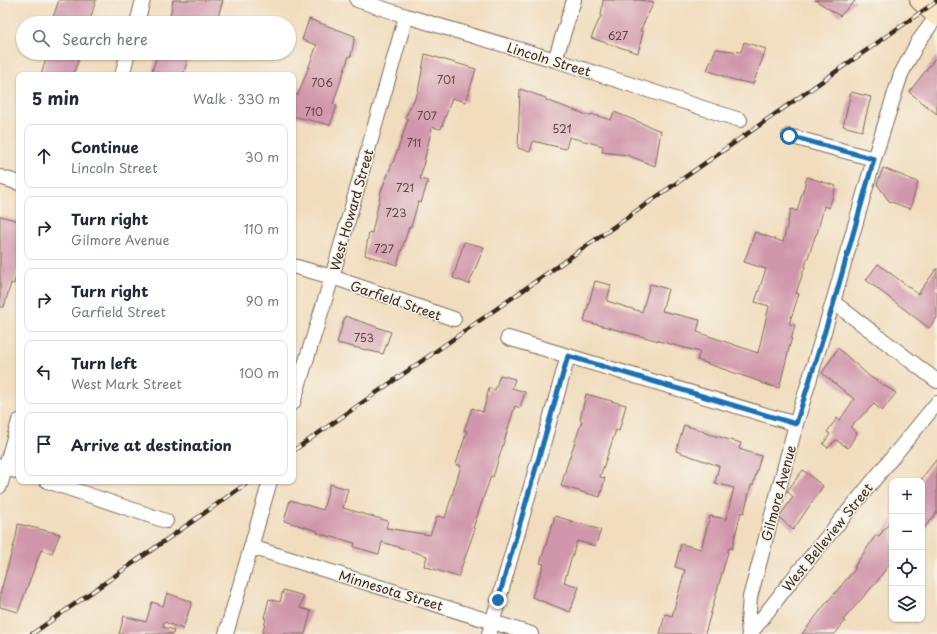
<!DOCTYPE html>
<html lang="en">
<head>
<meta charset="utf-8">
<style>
	:root { --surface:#fff; --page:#f6f6f7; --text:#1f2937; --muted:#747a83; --line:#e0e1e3 }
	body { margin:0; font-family:"Playpen Sans",sans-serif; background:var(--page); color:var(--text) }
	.controls { position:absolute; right:12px; bottom:12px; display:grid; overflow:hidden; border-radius:8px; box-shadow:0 1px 3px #0004 }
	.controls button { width:36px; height:36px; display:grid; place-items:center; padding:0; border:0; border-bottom:1px solid var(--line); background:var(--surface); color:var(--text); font:20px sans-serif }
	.stop { position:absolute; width:12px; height:12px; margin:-9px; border:3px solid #1f6fb2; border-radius:50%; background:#fff }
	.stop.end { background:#1f6fb2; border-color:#fff; box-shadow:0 1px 4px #0008 }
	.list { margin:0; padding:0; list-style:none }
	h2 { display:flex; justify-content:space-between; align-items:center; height:52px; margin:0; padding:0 16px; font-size:17px }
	h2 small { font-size:13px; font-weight:400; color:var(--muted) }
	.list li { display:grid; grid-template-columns:26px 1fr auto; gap:12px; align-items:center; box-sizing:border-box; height:64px; margin:0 8px 8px; padding:0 8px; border:1px solid var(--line); border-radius:8px }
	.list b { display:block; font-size:15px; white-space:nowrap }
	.list p { margin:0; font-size:13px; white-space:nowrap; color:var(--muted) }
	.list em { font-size:13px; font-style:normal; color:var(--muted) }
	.icon { flex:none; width:22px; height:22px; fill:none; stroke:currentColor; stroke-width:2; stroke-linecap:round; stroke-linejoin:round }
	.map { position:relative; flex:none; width:937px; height:634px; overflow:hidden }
	.search { position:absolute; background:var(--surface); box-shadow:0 1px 3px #0004; left:16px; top:16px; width:280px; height:44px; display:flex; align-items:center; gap:10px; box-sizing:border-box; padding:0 14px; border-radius:22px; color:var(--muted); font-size:15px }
	.panel { position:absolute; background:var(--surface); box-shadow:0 1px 3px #0004; left:16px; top:72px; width:280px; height:412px; border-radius:8px }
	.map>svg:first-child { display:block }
	.building { fill:#d096ab }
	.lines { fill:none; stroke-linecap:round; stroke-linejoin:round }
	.street-casing { stroke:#7b6956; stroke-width:16 }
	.secondary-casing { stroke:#7b6956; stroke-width:22 }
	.street { stroke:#fff; stroke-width:14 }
	.secondary { stroke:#fbe6c4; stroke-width:20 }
	.rail-casing { stroke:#3b2a1e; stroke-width:4.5 }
	.rail { stroke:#f7f3e8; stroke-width:3; stroke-dasharray:9; stroke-linecap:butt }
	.route { stroke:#1f6fb2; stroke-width:5 }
	.labels { text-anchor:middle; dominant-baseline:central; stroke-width:3; stroke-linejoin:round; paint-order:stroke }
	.number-label { font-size:11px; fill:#604541 }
	.street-label { font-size:13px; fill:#3b2a1e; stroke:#f7f3e8 }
</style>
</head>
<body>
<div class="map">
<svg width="937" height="634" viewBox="0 0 937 634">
	<rect width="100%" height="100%" fill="#f7f3e8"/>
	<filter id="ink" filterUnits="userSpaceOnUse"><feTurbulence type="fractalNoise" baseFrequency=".025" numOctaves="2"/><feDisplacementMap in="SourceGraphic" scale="8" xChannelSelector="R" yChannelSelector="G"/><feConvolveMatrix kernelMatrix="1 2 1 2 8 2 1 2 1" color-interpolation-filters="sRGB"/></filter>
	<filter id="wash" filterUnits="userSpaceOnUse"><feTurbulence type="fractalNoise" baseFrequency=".012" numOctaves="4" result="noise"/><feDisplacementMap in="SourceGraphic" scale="16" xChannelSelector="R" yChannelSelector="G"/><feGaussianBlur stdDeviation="0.9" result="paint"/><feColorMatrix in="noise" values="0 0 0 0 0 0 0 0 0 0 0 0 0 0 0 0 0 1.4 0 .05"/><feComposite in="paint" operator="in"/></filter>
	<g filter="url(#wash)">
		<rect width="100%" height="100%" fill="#f1ddbe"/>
		<g id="blocks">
			<path class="building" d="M59,0H96L89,23H51Z
				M173,0H223L216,23H169Z
				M603,0H639L654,2L640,31L643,32L638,53L591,38L601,16Z
				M815,0H856L840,16Z
				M309,19L355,36L351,56H349L333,104L337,106L330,125L293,116V94L298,95L317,45L302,40Z
				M744,42L766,49L753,84L734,80L707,70L716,49L741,52Z
				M48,53H81L73,75H41Z
				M158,53H190L183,75H168L152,71Z
				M425,54L476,69L466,102L452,98L441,129L432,127L420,179L428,181L421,203L418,202L411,227H409L397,265L365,255L369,232L372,233L381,191L397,152L408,119L405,118L418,92Z
				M937,56V114L909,92Z
				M520,89L546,98V100L590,116L591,114L611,120L614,112L661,131L655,166L627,155L602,152L603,146L569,137L566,149L533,141L530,152L518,148Z
				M851,92L871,97L862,131L843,126Z
				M883,168L918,182L910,209L889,201L877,184Z
				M807,177L836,186L829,208L824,206L817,234H816L796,293L799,294L789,324L795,325L779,388L761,383V382L697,360L700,352L584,321L595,281L611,285L607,301L642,312L650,284L668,289L662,311L700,320L697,332L758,353L769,306L755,302L766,269L744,262L755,232L783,242L791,209L797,211Z
				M0,216L19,221V263L14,284L11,283L4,307H0Z
				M464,242L484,247L469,284L453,278Z
				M878,264L918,294L937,268V318L929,328L866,280Z
				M345,316L391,332L383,354L337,343Z
				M838,348L869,376L896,393L882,411L874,404L850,427L857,433L848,448L836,440L828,448L823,444L830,434L827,432L837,418L840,420L854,399L822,373Z
				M500,375L515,379L512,388L525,392L520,408L515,406L493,477L491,476L473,528L475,529L458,577L424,566L427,556L382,542L379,554L354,547L355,543L317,533L318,531L284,521L290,500L323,510L330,484L348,489L343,508L388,521L386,528L430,535L437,516L445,518L461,466L456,464L467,431L464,430L472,408L483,412L489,388L495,390Z
				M586,394L626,405L619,431L616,430L600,477L605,478L600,497L561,486L566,468L582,421L580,420Z
				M684,425L705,432V433L741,443L739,449L761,456L753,485H751L744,513L741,512L732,549L729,548L705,634H660L665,614L672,616L685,570L675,567L681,544L701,549L710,516L726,519L734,488L715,483L719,466L676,451Z
				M937,459V512L922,531V478Z
				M803,470L823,486L793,530L780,518L781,514L793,497L787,491Z
				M555,516L601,530L595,546L577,541L564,582L579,587L570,612L532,597L544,564L540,563Z
				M892,520V560L878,580L843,620L845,621L835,634H802L828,601L856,568L854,567L876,535L878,537Z
				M18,524L60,534L52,553L41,550L18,612L0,607V594L16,537Z
				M283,590L304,596L300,608L311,611L305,634H262L266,619L264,618L269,599L280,602Z
				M167,593L192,602L183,629L164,622L163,627L174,630L173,634H119L124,616L146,622L152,602L163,606Z"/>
		</g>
	</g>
	<g filter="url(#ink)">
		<use href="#blocks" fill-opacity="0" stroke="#7b6956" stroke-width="1"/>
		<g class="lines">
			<defs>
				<path id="street" d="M357,0L406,16L555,60L740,120
					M137,23L143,0
					M555,60L574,0
					M122,75L128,53
					M789,136L874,159
					M0,177L19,183
					M293,266L332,277L454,319
					M833,302L937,381
					M508,338L796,424
					M293,403L332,277L406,16
					M0,466L19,472
					M47,481L166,521
					M0,486L19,421
					M251,547L531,634
					M226,634L270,481
					M489,634L568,356
					M749,634L748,622L750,597L758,568L796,424L833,302L874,159L901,74L918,42L937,16
					M750,634L791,581L937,403"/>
				<path id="secondary" d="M920,0L937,16"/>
			</defs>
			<use href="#street" class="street-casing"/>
			<use href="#secondary" class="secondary-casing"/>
			<use href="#street" class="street"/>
			<use href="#secondary" class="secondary"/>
			<defs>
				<path id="rail" d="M293,451L937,1
					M32,634L250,481"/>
			</defs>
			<use href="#rail" class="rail-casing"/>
			<use href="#rail" class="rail"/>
		</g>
	</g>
	<g class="lines" filter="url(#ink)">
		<path class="route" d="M498,600L568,356L796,424L834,302L874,159L789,136"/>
	</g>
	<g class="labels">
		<g class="number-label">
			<text x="618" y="35">627</text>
			<text x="446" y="79">701</text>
			<text x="322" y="82">706</text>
			<text x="314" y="111">710</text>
			<text x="427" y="115">707</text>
			<text x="562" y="128">521</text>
			<text x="414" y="142">711</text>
			<text x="405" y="187">721</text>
			<text x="396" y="212">723</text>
			<text x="384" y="248">727</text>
			<text x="364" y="337">753</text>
		</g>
		<g class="street-label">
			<text transform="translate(549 59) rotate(17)">Lincoln Street</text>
			<text transform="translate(351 210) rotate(-74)">West Howard Street</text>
			<text transform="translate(396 300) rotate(19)">Garfield Street</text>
			<text transform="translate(778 493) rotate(-75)">Gilmore Avenue</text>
			<text transform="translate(827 537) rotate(-51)">West Belleview Street</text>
			<text transform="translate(391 590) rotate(17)">Minnesota Street</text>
		</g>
	</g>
</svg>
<div class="controls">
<button>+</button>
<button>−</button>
<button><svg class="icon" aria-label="locate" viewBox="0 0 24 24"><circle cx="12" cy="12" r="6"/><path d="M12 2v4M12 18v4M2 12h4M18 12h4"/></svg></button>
<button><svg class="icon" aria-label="layers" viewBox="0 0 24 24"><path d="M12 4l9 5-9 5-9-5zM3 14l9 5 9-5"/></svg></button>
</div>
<div class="stop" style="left:789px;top:136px"></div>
<div class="stop end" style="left:498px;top:600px"></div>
<div class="search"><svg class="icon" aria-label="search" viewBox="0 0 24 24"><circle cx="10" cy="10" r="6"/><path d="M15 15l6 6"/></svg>Search here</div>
<section class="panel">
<h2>5 min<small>Walk · 330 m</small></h2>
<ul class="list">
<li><svg class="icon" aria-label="ahead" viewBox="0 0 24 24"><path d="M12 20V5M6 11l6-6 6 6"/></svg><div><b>Continue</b><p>Lincoln Street</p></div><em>30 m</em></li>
<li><svg class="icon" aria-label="right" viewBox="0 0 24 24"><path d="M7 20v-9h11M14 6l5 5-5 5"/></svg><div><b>Turn right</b><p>Gilmore Avenue</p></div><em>110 m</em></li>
<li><svg class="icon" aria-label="right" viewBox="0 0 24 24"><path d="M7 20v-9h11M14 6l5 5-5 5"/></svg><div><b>Turn right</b><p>Garfield Street</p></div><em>90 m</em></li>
<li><svg class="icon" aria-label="left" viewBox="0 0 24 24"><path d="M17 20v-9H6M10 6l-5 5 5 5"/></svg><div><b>Turn left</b><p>West Mark Street</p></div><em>100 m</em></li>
<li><svg class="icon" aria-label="arrive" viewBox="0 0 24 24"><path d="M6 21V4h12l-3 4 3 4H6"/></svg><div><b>Arrive at destination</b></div></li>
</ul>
</section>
</div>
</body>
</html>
